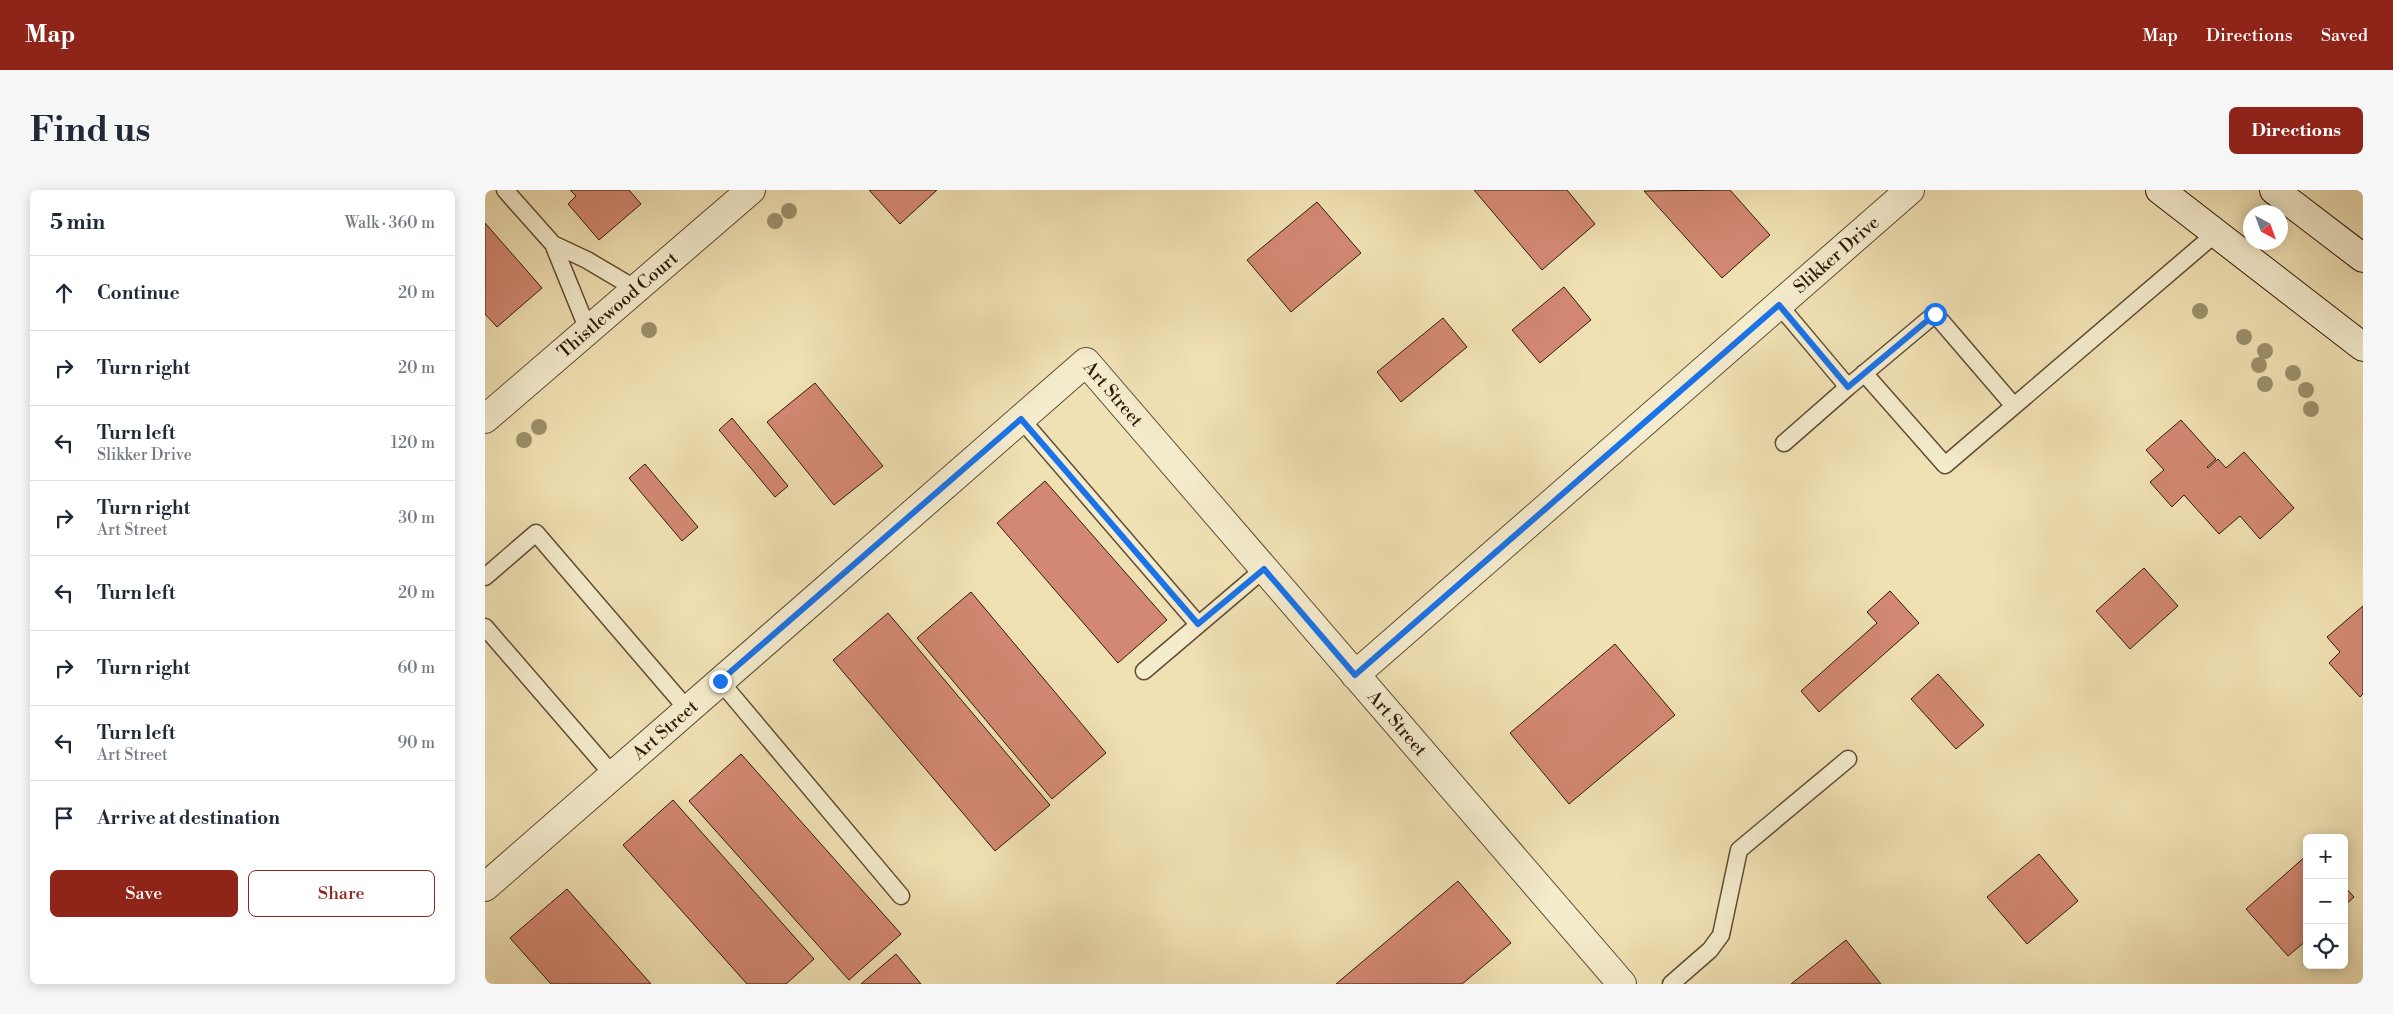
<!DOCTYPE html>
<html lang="en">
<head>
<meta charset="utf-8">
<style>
	:root { --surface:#fff; --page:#f6f6f7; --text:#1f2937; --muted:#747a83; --line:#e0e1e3; --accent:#8f2418 }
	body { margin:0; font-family:"Libre Bodoni",serif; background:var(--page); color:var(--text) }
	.controls { position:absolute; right:15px; bottom:15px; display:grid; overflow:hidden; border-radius:8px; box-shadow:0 2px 12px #0003 }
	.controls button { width:45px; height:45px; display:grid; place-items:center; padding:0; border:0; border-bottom:1px solid var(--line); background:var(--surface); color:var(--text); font:25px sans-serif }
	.compass { position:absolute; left:1758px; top:15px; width:45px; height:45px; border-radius:50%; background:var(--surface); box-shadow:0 2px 12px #0003; rotate:139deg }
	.stop { position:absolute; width:15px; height:15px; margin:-11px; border:4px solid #1a73e8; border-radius:50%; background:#fff }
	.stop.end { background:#1a73e8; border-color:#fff; box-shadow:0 1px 5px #0008 }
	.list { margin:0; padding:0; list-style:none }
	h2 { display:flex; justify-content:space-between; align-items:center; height:65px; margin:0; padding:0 20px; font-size:21px }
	h2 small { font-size:16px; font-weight:400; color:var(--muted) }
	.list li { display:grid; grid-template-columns:32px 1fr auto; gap:15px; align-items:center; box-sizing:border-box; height:75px; padding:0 20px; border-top:1px solid var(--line) }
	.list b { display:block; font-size:19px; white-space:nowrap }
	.list p { margin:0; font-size:16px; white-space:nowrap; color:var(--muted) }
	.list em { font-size:16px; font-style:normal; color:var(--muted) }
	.actions { display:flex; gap:10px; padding:15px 20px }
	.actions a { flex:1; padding:11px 0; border:1px solid var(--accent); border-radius:8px; text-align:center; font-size:18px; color:var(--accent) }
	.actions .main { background:var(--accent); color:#fff }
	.icon { flex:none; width:28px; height:28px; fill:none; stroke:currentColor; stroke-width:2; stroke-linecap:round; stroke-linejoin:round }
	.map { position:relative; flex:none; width:1878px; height:794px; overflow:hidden; border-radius:8px }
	header { display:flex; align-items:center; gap:30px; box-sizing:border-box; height:70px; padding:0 25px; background:var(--accent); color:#fff }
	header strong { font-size:24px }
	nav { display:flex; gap:28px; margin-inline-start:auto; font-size:18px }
	.intro { display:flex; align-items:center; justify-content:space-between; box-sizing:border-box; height:120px; padding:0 30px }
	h1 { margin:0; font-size:35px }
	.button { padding:12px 22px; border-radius:8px; background:var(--accent); color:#fff; font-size:18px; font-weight:700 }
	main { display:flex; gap:30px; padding:0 30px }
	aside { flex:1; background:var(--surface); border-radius:8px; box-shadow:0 2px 12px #0003 }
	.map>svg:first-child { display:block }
	.building { fill:#d38873; stroke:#2f1a06 }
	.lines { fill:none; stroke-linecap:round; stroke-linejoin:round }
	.lane-casing { stroke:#5f4c32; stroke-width:19 }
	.street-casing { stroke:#5f4c32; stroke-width:30 }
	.secondary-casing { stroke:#2f1a06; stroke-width:30 }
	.lane { stroke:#f5ecce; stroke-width:16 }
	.street { stroke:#f5ecce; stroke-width:28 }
	.secondary { stroke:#f5ecce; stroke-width:28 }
	.tree { fill:#9c906b }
	.route { stroke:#1a73e8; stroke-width:6 }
	.labels { text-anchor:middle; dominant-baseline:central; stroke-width:4; stroke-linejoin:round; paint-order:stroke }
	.street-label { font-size:18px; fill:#2f1a06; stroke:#f5ecce }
</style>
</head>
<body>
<header>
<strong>Map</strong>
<nav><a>Map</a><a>Directions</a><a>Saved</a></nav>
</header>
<div class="intro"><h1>Find us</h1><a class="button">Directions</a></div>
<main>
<aside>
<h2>5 min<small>Walk · 360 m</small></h2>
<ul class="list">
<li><svg class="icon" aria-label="ahead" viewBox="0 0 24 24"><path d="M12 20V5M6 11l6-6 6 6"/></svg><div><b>Continue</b></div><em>20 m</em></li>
<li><svg class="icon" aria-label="right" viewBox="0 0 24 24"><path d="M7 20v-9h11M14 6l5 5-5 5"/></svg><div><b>Turn right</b></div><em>20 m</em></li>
<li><svg class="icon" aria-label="left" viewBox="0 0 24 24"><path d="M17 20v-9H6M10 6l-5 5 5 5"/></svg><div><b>Turn left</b><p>Slikker Drive</p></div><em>120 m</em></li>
<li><svg class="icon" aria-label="right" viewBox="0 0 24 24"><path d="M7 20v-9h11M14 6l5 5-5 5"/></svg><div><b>Turn right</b><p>Art Street</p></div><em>30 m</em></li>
<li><svg class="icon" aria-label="left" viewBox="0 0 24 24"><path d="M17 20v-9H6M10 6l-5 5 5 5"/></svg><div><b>Turn left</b></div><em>20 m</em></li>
<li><svg class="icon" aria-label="right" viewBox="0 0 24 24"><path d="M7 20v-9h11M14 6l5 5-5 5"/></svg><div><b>Turn right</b></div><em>60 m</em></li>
<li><svg class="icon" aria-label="left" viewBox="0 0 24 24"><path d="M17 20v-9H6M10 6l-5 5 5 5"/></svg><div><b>Turn left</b><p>Art Street</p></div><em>90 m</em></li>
<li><svg class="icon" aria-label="arrive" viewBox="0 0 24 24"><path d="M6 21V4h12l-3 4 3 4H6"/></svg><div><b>Arrive at destination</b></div></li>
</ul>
<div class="actions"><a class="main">Save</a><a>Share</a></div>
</aside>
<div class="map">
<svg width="1878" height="794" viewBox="0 0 1878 794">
	<rect width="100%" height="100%" fill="#f0e1b4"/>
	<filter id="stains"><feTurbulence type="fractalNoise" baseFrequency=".004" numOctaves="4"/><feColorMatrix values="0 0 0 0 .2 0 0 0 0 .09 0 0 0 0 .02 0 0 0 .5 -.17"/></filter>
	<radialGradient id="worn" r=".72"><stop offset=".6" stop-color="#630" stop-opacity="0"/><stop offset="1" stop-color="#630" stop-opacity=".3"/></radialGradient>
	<path class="building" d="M85,0H144L156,14L114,50L83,14L91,6Z
		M384,0H452L415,34Z
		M989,0H1082L1110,34L1057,80Z
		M1245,0L1285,45L1237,88L1159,1Z
		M832,12L876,63L806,122L762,70Z
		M0,33L57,98L12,137L0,124Z
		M1079,97L1106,130L1055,173L1027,140Z
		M958,128L982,157L916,212L892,182Z
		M330,193L398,276L349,315L282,232Z
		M247,228L303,296L290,307L234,240Z
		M1696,230L1731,269L1722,277L1723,278L1733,269L1741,278L1759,262L1809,318L1775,349L1755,326L1734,344L1699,305L1687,317L1665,292L1679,280L1661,260Z
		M160,274L213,337L197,351L144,288Z
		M560,291L682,430L633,473L512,333Z
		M1659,378L1693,416L1645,459L1611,421Z
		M1405,401L1434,433L1334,522L1316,501L1392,433L1382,422Z
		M486,402L621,563L567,609L432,448Z
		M1878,416V504L1875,507L1844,473L1855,462L1842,447Z
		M403,423L565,615L510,661L348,470Z
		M1130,454L1190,525L1084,614L1025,543Z
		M1453,484L1499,535L1471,559L1426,509Z
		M256,564L416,744L364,790L204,611Z
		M188,610L329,769L301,794H262L138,655Z
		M1554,664L1593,711L1542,754L1502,707Z
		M1822,665V750L1803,766L1761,719Z
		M973,691L1026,753L977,794H851Z
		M1859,696L1869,707L1859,716Z
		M82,699L166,794H66L25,748Z
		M1361,750L1396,794H1306Z
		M411,764L436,794H376Z"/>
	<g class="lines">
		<defs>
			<path id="lane" d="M20,0L68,54L102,70L151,99
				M68,54L103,140
				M1294,115L1363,197L1450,124L1529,216L1730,44
				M1379,183L1460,275L1529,216
				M536,229L713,434
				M1299,253L1363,197
				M0,387L51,343L203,520
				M0,437L128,585
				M659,481L779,379
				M235,491L416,706
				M1186,794L1225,760L1236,745L1254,660L1363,569"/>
			<g id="street">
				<path id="s1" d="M0,229L266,0"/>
				<path id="s2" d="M870,485L1425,0"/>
				<path id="s3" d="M0,697L601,172L1137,794"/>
			</g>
			<path id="secondary" d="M1675,0L1878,157
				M1789,0L1878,68"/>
		</defs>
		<use href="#lane" class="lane-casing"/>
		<use href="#street" class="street-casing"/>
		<use href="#secondary" class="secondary-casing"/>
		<use href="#lane" class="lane"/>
		<use href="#street" class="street"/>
		<use href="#secondary" class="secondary"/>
	</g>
	<g class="tree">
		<circle cx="304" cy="21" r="8"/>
		<circle cx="290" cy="31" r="8"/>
		<circle cx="1715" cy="121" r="8"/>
		<circle cx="164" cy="140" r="8"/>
		<circle cx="1759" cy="147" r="8"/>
		<circle cx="1780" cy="161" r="8"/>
		<circle cx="1774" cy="175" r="8"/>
		<circle cx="1808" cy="183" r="8"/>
		<circle cx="1780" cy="194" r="8"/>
		<circle cx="1821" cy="200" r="8"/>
		<circle cx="1826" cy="219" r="8"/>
		<circle cx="54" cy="237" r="8"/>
		<circle cx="39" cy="250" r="8"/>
	</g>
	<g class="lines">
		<path class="route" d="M235,491L536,229L713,434L779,379L870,485L1294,115L1363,197L1450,124"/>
	</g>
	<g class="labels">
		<g class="street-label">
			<text stroke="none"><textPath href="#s2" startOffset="639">Slikker Drive</textPath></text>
			<text stroke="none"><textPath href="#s1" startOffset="175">Thistlewood Court</textPath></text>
			<text stroke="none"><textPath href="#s3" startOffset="840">Art Street</textPath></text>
			<text stroke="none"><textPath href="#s3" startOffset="1275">Art Street</textPath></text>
			<text stroke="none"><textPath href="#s3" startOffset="239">Art Street</textPath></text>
		</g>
	</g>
	<rect width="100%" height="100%" filter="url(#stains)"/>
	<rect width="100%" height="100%" fill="url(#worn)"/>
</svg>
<div class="controls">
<button>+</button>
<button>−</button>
<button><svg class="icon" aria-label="locate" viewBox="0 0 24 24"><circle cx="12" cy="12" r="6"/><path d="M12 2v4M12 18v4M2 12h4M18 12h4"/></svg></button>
</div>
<svg class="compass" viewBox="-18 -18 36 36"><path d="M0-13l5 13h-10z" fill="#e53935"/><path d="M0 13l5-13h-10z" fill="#747a83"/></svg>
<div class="stop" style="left:1450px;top:124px"></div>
<div class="stop end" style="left:235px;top:491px"></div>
</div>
</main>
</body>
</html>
